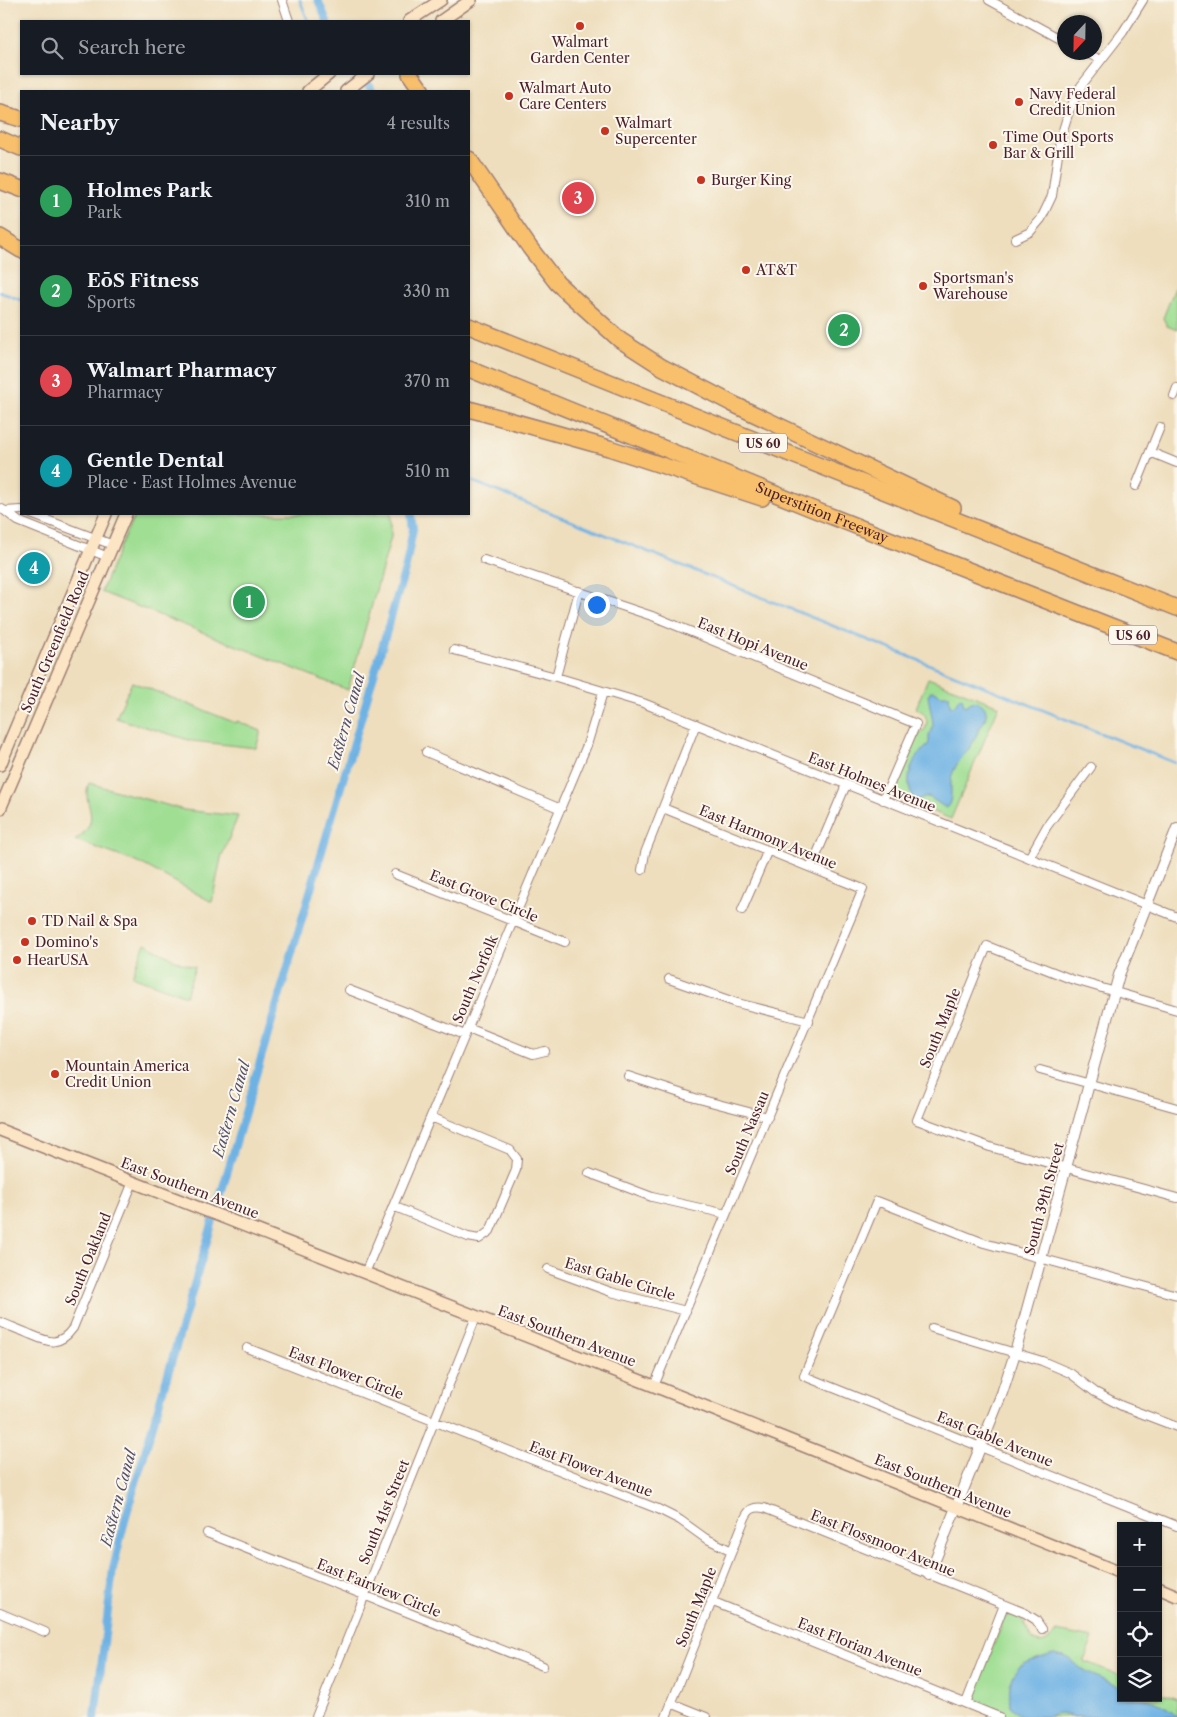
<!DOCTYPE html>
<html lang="en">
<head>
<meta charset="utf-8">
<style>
	:root { --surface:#171b24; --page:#20242c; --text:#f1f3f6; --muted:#9ea1a6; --line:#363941; --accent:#8c9099 }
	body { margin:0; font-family:"Libre Caslon Text",serif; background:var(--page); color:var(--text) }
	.controls { position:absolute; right:15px; bottom:15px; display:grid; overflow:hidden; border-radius:0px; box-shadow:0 1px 4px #0004 }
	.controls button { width:45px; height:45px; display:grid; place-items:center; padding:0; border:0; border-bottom:1px solid var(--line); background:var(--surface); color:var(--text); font:25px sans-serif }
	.compass { position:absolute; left:1057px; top:15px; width:45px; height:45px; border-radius:50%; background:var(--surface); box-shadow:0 1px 4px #0004; rotate:202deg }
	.you { position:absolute; left:596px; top:604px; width:18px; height:18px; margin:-12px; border:4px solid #fff; border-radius:50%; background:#1a73e8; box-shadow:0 0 0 8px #1a73e833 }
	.badge { display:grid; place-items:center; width:32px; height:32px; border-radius:50%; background:var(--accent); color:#fff; font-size:16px; font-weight:700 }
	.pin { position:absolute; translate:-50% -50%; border:2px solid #fff; box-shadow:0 1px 5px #0006 }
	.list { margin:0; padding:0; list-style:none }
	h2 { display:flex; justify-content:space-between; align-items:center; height:65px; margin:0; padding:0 20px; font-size:21px }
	h2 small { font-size:16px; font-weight:400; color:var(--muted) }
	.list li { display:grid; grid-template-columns:32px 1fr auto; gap:15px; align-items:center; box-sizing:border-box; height:90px; padding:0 20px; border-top:1px solid var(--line) }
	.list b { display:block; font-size:19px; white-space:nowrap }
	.list p { margin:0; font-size:16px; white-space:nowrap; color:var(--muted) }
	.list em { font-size:16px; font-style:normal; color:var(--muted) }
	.icon { flex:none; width:28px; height:28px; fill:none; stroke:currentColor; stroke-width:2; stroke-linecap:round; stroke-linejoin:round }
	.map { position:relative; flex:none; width:1177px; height:1717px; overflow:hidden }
	.search { position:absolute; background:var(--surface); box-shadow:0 1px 4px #0004; left:20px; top:20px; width:450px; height:55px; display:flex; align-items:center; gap:12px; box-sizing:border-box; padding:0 18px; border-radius:0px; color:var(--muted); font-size:19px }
	.panel { position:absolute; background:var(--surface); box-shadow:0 1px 4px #0004; left:20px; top:90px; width:450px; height:425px; border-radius:0px }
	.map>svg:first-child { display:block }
	.green { fill:#9fde93; stroke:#747e5f }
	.water { fill:#6eb2e4; stroke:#5c6888 }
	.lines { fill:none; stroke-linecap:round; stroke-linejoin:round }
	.stream { stroke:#6eb2e4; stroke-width:2.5 }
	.canal { stroke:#6eb2e4; stroke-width:8 }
	.minor-casing { stroke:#9c7e74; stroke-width:10 }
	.tertiary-casing { stroke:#9c7e74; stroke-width:12 }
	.secondary-casing { stroke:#9c7e74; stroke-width:14 }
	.motorway-casing { stroke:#9c7e74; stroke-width:18 }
	.minor { stroke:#fff; stroke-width:8 }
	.tertiary { stroke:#fff; stroke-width:10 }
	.secondary { stroke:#fce5c4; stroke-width:11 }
	.motorway { stroke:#f8bf6c; stroke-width:15 }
	.poi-dot { fill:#c8321e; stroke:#fbf7ec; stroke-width:2 }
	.labels { text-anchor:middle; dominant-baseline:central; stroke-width:4; stroke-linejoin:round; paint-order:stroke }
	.shield { fill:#fbf7ec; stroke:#7f6065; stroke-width:1 }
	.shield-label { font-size:12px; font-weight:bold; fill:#4a1f2b }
	.poi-label { font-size:14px; fill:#4a1f2b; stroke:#fbf7ec; text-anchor:start }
	.street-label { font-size:14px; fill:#4a1f2b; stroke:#fbf7ec }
	.water-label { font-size:15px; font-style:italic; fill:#57526c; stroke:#fbf7ec }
</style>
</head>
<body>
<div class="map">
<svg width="1177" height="1717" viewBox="0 0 1177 1717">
	<rect width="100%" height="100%" fill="#fbf7ec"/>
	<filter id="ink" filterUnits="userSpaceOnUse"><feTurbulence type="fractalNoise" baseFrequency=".02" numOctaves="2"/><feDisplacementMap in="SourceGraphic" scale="10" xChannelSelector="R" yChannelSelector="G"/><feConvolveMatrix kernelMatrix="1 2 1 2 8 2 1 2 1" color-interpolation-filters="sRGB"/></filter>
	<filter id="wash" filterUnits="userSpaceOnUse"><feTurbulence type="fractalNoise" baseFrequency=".0096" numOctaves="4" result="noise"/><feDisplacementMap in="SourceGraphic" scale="20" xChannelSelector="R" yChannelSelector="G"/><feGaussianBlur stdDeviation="1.12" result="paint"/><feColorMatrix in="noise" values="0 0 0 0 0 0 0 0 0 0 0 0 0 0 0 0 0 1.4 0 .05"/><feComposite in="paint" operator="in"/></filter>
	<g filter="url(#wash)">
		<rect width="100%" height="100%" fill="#eedebd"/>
		<path class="green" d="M1177,283V330L1167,326L1163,318Z
			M136,514H391V537L348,690L101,592L124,537Z
			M928,678L999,706L951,819L899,798L896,795C897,783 910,751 916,739C920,733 926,731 927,723C927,715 922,711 916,708Z
			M132,682L236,723L237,721L261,731L256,748L192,741L116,718Z
			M89,783L184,810L238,816L221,858L212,902L144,865L75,840C106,819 80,805 89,783Z
			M145,943L179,962L195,967L186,996L132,976Z
			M1013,1614C1017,1616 1021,1618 1023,1621C1027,1625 1027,1631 1030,1636C1037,1649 1052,1641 1056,1631L1093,1638L1084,1661L1121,1676V1698H1158V1692L1177,1699V1717H1006C997,1706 980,1708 974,1696L1003,1621L1005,1617Z"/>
		<path class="water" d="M931,691L937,692L940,695H949L950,705L954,706L960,697L962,698L964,705L966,706C970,702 974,700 980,703C984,705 987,710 986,715C986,719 983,723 981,726C977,733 974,743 968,750C962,757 957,763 953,772C948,784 955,801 946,808L929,797L916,800C904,790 909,768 917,756C920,752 925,749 928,745C931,739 926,736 932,731L933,723L928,696Z
			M1053,1654L1065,1656L1086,1672L1121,1688V1698C1146,1698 1157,1699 1177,1715V1717H1074C1062,1712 1058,1712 1047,1717C1041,1717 1029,1717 1022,1717L1010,1706C1007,1665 1018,1665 1053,1654Z"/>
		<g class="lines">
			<path class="stream" d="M300,0L308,21
				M0,292L21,300
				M469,480L1175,763"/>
			<path class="canal" d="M318,0L327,21
				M361,74L373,91
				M95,1717L113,1569L126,1516L406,566L413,529L411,514"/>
		</g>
	</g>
	<g filter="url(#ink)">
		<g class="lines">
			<defs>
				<path id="minor" d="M282,0L289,21
					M989,0L1064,41
					M1086,52L1100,60
					M1015,239L1030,232L1041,219L1052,196L1060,140L1069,111L1081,86L1123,32L1143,0
					M1174,396L1177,388
					M1150,452L1177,463
					M1136,486L1160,427
					M0,508L5,511L18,521L108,557
					M5,511L21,510
					M31,514L113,545
					M484,560L655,617L916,724L883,800
					M454,650L556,677L643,703L1177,917
					M556,677L579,591
					M426,752L561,809
					M1029,858L1047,826L1091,767
					M811,868L846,785
					M642,870L645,853L696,724
					M395,874L565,942
					M742,910L768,850
					M669,979L737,1003L809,1021
					M349,990L465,1035
					M1177,1010L1071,979L987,946L917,1120L990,1147L1177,1198
					M468,1028L533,1054L545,1051
					M1040,1070L1177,1108
					M628,1076L695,1098L768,1117
					M589,1173L652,1197L726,1214
					M393,1206L468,1237L479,1239L490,1231L516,1170L517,1159L510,1150L431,1117
					M548,1269L611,1292L686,1311
					M365,1273L587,745L603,692
					M1177,1295L984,1243L877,1201L804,1376L1177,1526
					M0,1322C9,1326 18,1329 27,1333C46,1341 58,1349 73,1328L133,1182
					M932,1328L1042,1361L1070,1373L1095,1392L1122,1406L1177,1427
					M247,1348L658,1509L680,1520L705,1538L732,1551
					M654,1386L863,889L663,808
					M207,1533L543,1666
					M711,1601L999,1717
					M0,1613L45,1632
					M671,1703L706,1717
					M966,1703L1004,1605
					M316,1717L476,1317
					M666,1717L745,1518C749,1509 754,1506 764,1508L1025,1613L1036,1620L1042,1629"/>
				<path id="tertiary" d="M929,1575L1002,1393L1015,1353L1119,975L1177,828"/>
				<path id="secondary" d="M409,21L441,0
					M441,21L471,0
					M308,91L329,74
					M346,91L368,74
					M0,765L106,514
					M0,809L126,514
					M0,1130L654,1386L1121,1573
					M1158,1588L1177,1596"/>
				<g id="motorway">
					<path d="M410,74L422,91"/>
					<path d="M0,113L21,119"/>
					<path d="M0,139L21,148"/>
					<path d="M469,159L530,248L557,283L620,340L662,367L733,404L953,508"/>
					<path d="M0,181L21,189"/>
					<path d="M0,237L21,250"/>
					<path d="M469,326L1177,608"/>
					<path id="s1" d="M469,369L810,508L1177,652"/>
					<path d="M469,409L609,448L762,498"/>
				</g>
			</defs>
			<use href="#minor" class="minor-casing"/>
			<use href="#tertiary" class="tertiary-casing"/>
			<use href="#secondary" class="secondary-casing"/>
			<use href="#motorway" class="motorway-casing"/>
			<use href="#minor" class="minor"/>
			<use href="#tertiary" class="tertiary"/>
			<use href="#secondary" class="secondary"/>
			<use href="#motorway" class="motorway"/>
		</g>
	</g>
	<g class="poi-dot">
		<circle cx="580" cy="26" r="5"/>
		<circle cx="509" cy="96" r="5"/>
		<circle cx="1019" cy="102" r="5"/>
		<circle cx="605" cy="131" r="5"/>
		<circle cx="993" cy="145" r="5"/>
		<circle cx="701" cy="180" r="5"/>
		<circle cx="746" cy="270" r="5"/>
		<circle cx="923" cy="286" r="5"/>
		<circle cx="32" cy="921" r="5"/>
		<circle cx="25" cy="942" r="5"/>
		<circle cx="17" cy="960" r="5"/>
		<circle cx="55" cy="1074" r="5"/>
	</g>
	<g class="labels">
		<g class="shield">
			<rect x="739" y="433.5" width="48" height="19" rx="4"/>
			<rect x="1109" y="625.5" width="48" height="19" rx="4"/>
		</g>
		<g class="shield-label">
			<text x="763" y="443">US 60</text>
			<text x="1133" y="635">US 60</text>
		</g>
		<g class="poi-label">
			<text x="580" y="42" text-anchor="middle">Walmart<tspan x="580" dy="16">Garden Center</tspan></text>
			<text x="519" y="88">Walmart Auto<tspan x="519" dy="16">Care Centers</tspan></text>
			<text x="1029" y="94">Navy Federal<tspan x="1029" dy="16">Credit Union</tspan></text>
			<text x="615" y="123">Walmart<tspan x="615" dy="16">Supercenter</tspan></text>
			<text x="1003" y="137">Time Out Sports<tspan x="1003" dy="16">Bar &amp; Grill</tspan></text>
			<text x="711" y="180">Burger King</text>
			<text x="756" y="270">AT&amp;T</text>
			<text x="933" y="278">Sportsman's<tspan x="933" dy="16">Warehouse</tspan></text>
			<text x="42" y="921">TD Nail &amp; Spa</text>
			<text x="35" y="942">Domino's</text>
			<text x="27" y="960">HearUSA</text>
			<text x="65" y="1066">Mountain America<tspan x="65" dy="16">Credit Union</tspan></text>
		</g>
		<g class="street-label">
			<text stroke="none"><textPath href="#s1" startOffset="381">Superstition Freeway</textPath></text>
			<text transform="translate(55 642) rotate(-67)">South Greenfield Road</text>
			<text transform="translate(753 644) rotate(22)">East Hopi Avenue</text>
			<text transform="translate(872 782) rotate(22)">East Holmes Avenue</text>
			<text transform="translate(768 837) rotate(22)">East Harmony Avenue</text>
			<text transform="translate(484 896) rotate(22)">East Grove Circle</text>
			<text transform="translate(475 979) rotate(-67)">South Norfolk</text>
			<text transform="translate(940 1028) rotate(-68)">South Maple</text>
			<text transform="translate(747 1133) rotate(-67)">South Nassau</text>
			<text transform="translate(190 1188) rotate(21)">East Southern Avenue</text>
			<text transform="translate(1044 1199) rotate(-75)">South 39th Street</text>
			<text transform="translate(88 1259) rotate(-68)">South Oakland</text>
			<text transform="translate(620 1279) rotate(17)">East Gable Circle</text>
			<text transform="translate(567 1336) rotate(21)">East Southern Avenue</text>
			<text transform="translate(346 1373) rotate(21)">East Flower Circle</text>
			<text transform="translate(995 1439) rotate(22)">East Gable Avenue</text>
			<text transform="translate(591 1469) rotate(21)">East Flower Avenue</text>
			<text transform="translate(943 1486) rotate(22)">East Southern Avenue</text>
			<text transform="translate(384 1512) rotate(-68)">South 41st Street</text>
			<text transform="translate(883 1543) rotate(22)">East Flossmoor Avenue</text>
			<text transform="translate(379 1588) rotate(22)">East Fairview Circle</text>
			<text transform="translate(696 1607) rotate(-68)">South Maple</text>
			<text transform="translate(860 1647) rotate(22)">East Florian Avenue</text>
		</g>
		<g class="water-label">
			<text transform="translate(346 721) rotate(-74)">Eastern Canal</text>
			<text transform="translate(231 1109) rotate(-74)">Eastern Canal</text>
			<text transform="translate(118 1498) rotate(-75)">Eastern Canal</text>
		</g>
	</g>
</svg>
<div class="controls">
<button>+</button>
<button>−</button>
<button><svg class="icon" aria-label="locate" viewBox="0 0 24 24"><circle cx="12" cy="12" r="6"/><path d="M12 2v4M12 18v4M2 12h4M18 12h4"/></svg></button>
<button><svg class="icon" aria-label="layers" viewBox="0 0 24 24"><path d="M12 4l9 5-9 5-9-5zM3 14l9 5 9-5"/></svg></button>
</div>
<svg class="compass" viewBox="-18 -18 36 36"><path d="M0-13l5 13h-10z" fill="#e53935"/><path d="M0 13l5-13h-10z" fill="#9ea1a6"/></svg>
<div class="you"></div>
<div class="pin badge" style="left:249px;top:602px;background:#2e9e5b">1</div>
<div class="pin badge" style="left:844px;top:330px;background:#2e9e5b">2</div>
<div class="pin badge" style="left:578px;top:198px;background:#e0444e">3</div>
<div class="pin badge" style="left:34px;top:568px;background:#0f9aa8">4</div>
<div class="search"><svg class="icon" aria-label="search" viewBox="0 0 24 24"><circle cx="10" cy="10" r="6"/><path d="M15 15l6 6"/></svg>Search here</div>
<section class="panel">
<h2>Nearby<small>4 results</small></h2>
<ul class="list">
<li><span class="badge" style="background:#2e9e5b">1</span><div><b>Holmes Park</b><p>Park</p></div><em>310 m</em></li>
<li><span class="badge" style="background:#2e9e5b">2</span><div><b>EōS Fitness</b><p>Sports</p></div><em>330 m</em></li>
<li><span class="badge" style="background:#e0444e">3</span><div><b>Walmart Pharmacy</b><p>Pharmacy</p></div><em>370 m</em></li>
<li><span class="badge" style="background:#0f9aa8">4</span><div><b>Gentle Dental</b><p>Place · East Holmes Avenue</p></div><em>510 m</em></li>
</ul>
</section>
</div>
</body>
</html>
